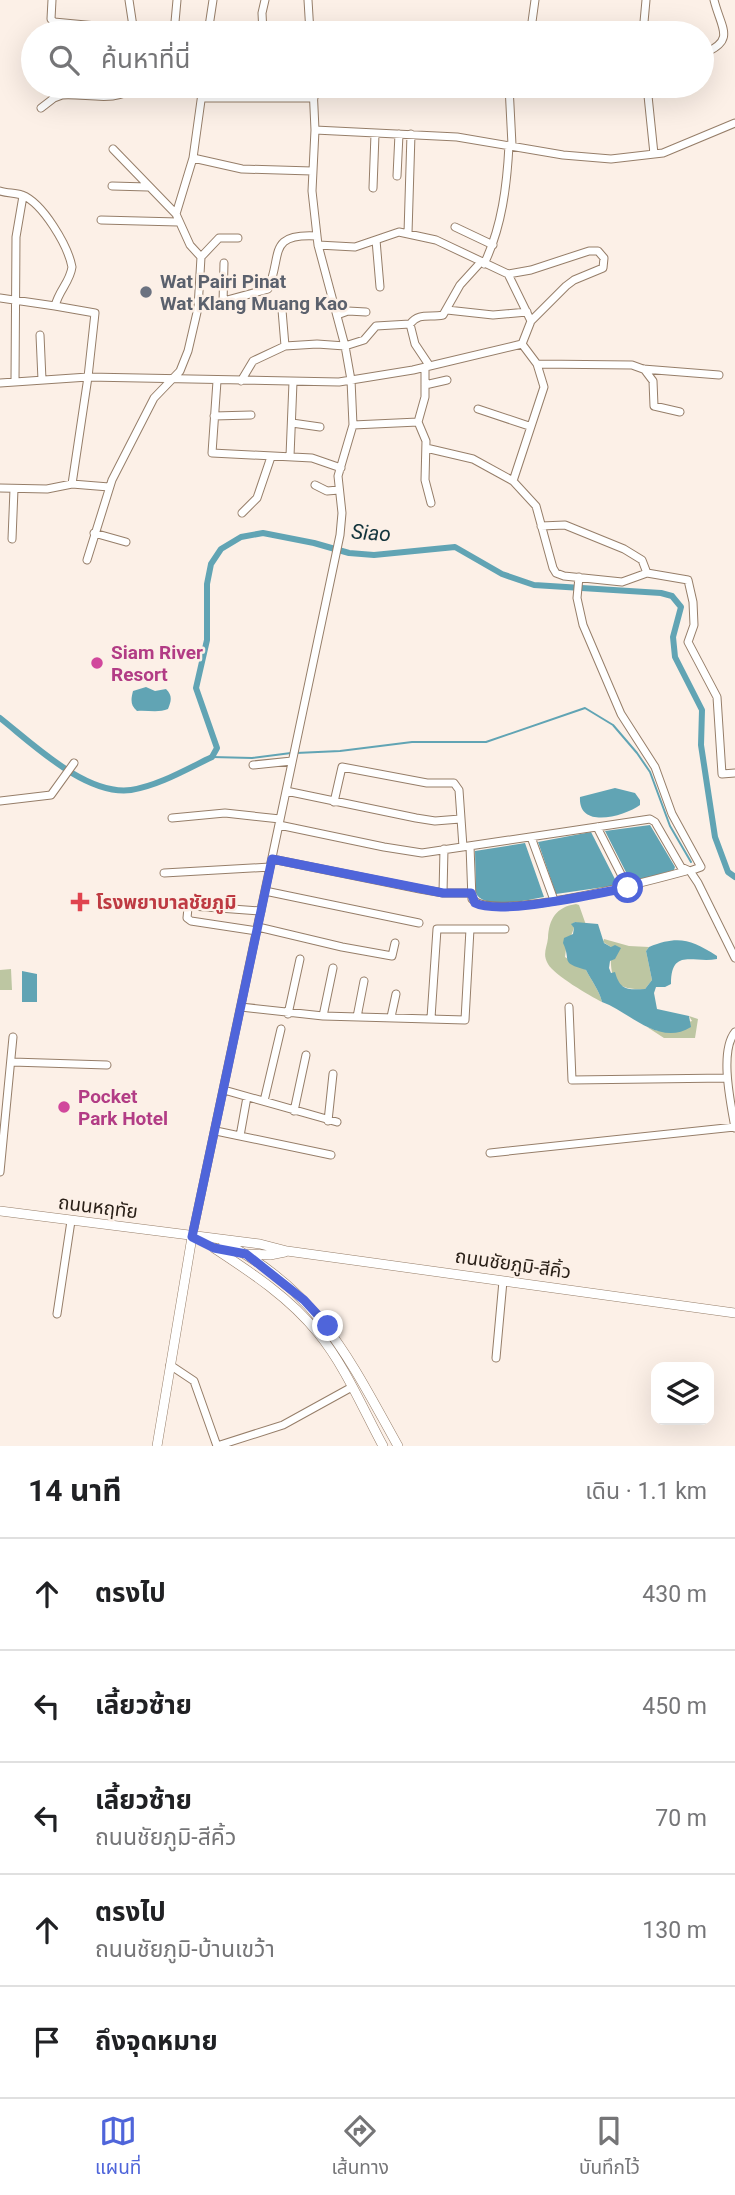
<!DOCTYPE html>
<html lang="th">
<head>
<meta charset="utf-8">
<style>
	:root { --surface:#fff; --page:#f2f2f2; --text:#202124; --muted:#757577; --line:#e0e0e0; --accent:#4f65da }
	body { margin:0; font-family:Roboto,"Noto Sans Thai",sans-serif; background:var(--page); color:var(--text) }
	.controls { position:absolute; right:21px; bottom:21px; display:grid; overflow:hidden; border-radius:14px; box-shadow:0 7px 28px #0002 }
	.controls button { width:63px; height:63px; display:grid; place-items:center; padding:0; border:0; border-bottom:2px solid var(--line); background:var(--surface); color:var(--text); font:35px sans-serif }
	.stop { position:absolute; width:21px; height:21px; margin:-16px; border:5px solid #4f65da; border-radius:50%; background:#fff }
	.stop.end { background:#4f65da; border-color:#fff; box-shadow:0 2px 7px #0008 }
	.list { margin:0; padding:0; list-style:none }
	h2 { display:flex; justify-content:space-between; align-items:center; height:91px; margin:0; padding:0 28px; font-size:30px }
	h2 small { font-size:23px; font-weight:400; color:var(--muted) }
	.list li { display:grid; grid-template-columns:46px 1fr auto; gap:21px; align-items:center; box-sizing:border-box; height:112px; padding:0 28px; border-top:2px solid var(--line) }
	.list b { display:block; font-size:26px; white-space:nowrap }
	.list p { margin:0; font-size:23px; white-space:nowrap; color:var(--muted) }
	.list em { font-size:23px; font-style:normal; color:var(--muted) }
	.icon { flex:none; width:38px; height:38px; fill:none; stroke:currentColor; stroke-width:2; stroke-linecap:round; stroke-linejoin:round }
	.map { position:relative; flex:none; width:735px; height:1446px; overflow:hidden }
	.search { position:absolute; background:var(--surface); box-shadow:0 7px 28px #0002; left:21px; right:21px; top:21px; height:77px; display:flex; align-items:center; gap:18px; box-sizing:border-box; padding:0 24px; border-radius:38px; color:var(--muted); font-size:26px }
	.sheet { height:651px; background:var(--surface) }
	nav { display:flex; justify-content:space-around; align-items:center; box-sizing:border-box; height:98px; border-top:2px solid var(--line); background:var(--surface); font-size:19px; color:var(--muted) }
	nav a { display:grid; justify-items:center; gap:4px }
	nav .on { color:var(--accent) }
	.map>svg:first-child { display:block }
	.green { fill:#bdc6a2 }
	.water { fill:#61a4b4 }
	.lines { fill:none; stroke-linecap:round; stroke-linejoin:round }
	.stream { stroke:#61a4b4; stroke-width:2 }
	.canal { stroke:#61a4b4; stroke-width:6 }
	.minor-casing { stroke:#967e69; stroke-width:9 }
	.major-casing { stroke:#967e69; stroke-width:10 }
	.minor { stroke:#fff; stroke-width:7 }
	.major { stroke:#fff; stroke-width:9 }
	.route { stroke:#4f65da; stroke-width:9 }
	.worship-dot { fill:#6b7280; stroke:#fcf0e7; stroke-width:2.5 }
	.hotel-dot { fill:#d1479c; stroke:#fcf0e7; stroke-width:2.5 }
	.health-dot { fill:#e0444e; stroke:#fcf0e7; stroke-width:2.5 }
	.labels { text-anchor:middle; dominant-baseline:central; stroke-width:5; stroke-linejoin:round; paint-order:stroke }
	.worship-label { font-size:19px; font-weight:bold; fill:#5b616d; stroke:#fcf0e7; text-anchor:start }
	.hotel-label { font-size:19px; font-weight:bold; fill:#b23c85; stroke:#fcf0e7; text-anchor:start }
	.health-label { font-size:19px; font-weight:bold; fill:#be3a42; stroke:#fcf0e7; text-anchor:start }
	.street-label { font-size:19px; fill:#2a2018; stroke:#fcf0e7 }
	.water-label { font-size:21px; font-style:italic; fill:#13343c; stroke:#fcf0e7 }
</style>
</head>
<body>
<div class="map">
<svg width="735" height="1446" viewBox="0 0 735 1446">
	<rect width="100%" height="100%" fill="#fcf0e7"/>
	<path class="green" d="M576,904L579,905L586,925L575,922L572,924L574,928L566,949L565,957L586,970C591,980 599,990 602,1002C590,996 554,975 548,964C542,954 547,948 548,938C549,919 556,907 576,904Z
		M604,939L629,946L649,947L646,951L652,980L645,989C611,991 610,976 611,947L603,942Z
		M11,969L12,990H0V970Z
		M689,1016L698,1019L695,1038H664L647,1027L658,1031L692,1021Z"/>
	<path class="water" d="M146,687L155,691L166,689C173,696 171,701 168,709C159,713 147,710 137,711C130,705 131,699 133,691Z
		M615,788L635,793L640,800V805C625,816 578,830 580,797Z
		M650,825L675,867L674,870L631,882L605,831Z
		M591,832L618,885L556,894L538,842Z
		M525,843L544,897C529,900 482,910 476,893L475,851Z
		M575,922L598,924L604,943L611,947L615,945L621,948L615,959L610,961L609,968L611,973L615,972C620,990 627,990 645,989L652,980L646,951L649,947C679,935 691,940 717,956V959C694,964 671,947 671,984L665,987H656L654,993L657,1009L689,1016L691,1027C659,1047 630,1012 602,1002C599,990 591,980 586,970C559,962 572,962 563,943L564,938L573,934L574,928L571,924Z
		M22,971L37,974V1002H22Z"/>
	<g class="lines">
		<path class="stream" d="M296,753L340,751L412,742H486L585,708L613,725L637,753L650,772L670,826L691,862
			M212,757L252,758L291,753"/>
		<path class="canal" d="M0,718C33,744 86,796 131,790C158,786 187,769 212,757L217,748L196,688L207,640V584L211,564L221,549L241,537L263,533L314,543L349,553L374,555L455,547L502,574L534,585L661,593L672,596L681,607L673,637L675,657L702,710L701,745L715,837L728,872L735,877"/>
		<defs>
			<path id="minor" d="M52,0L51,19L54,22L107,27
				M129,0L134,33
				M308,0L310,33
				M174,33L177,0
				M208,33L213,0
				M263,33L262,13L265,0
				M526,33L531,29L535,0
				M643,33L646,0
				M707,52C735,39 721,28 714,0
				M509,86L512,145
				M647,86L654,154
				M202,98H314
				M41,108L54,98L62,95C87,93 116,104 136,86
				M315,130L457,137L563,155L611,159L663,153L735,123
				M113,149L176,214L190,245L201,257L198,308L268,289C283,256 266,233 317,236
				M193,158L242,169L312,171
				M397,176L399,134
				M112,186L148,187
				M373,188L375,134
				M0,191C7,193 15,193 22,195C43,203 68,246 72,267C70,282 59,290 55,306L0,298
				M176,214L193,158L203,86
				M101,220L178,222
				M455,227L493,245
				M408,233L411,134
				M376,240L380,287
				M318,245L355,247L399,232L436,240L508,274L531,321
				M201,257L219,238H238
				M484,264C502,227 507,185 509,145
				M508,274L531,270L589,251H598L604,258L603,268L574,280L566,286L531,321L522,344L537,364L544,387L513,481L536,506L553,568L556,573L564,576L622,582L647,573L688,580L693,602L694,625L688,642L717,697L722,774L735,773
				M223,303L224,263
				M55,306L95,313L88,377L72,484
				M282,310L285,346
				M447,310L493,315L527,312
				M337,315L348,311L366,312
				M410,324L415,344L429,365
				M40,335L42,380
				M537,364L632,365L643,369L719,375
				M425,367V397L418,422L426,441L425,480L431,503
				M644,369L653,381L654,406L680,412
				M217,381L212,453L312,458L341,468
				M241,381L253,361L285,346L317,344L345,346L364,340L376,326L410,324C419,312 430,318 443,315L460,285L480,263
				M15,382L16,237L23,196
				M0,383L88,377L339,382L413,370L522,344
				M425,385L447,380
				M478,409L529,426
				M214,416L251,415
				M292,423L320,427
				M353,425L418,422
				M426,448L473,459L513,481
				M290,456L293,382
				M315,485L327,491L339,490
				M0,488L47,489L72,484L109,487
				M242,513L257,498L271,457
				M541,526L565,525L624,549L642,560L647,573
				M94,533L126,542
				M12,539L14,489
				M87,560L112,480L154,398L180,371L188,351L198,308
				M579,577L577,598L583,625L621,714L655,767L672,814L701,867L690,871
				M253,765L292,761
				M286,791L416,818L435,821L460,819
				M0,801L51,795L74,763
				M334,802L342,767L427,783H454L459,790L463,847
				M172,818L225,813L280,819
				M279,825L384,847L422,853L650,819L655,822L681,867L690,871L698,883L735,958
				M597,827L628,888
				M531,837L554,900
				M470,846L472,899C493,923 653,880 686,871
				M272,859L420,889L443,893H471
				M164,873L270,867
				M265,891L419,923
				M443,893L444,849
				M258,927L342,947L392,956L395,943
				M257,931L191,921L187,918L188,908L192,906L261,911
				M241,1007L323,1016L465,1020L470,929
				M569,1007L572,1080L727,1078
				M288,1014L300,959
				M323,1016L333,968
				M357,1017L364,981
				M391,1017L396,994
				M431,1018L437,929H505
				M735,1032C719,1052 731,1104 735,1128
				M12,1062L107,1065
				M224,1090L337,1122
				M264,1101L281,1029
				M294,1111L306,1055
				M328,1121L333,1074
				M216,1131L331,1155
				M240,1136L247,1097
				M490,1153L735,1127
				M0,1172L13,1037
				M192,1237L340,535L342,513L338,476L353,425L351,380L345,346L318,245L312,191L315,130L313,86
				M57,1314L71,1221
				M496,1358L503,1281
				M170,1365L194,1381L217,1446
				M217,1446L283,1425L352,1387"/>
			<path id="major" d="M0,1211L260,1244L287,1251L735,1313
				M223,1242C317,1289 350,1360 398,1446
				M214,1248C252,1273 290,1298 318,1333C345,1366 363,1409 383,1446
				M247,1254L270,1255L285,1252
				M157,1446L192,1237"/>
		</defs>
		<use href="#minor" class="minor-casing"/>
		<use href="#major" class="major-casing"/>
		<use href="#minor" class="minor"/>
		<use href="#major" class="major"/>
	</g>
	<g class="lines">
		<path class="route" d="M328,1326L304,1300L246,1254L214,1248L192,1237L272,859L443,893H471L475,903C502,916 595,893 628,888"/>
	</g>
	<circle class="worship-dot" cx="146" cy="292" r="7"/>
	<g class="hotel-dot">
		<circle cx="97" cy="663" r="7"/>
		<circle cx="64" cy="1107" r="7"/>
	</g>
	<path class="health-dot" d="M76.5 891.5h7v7h7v7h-7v7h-7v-7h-7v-7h7z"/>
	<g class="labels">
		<g class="worship-label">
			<text x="160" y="281">Wat Pairi Pinat<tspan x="160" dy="22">Wat Klang Muang Kao</tspan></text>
		</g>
		<g class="hotel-label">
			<text x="111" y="652">Siam River<tspan x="111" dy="22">Resort</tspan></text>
			<text x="78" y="1096">Pocket<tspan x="78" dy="22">Park Hotel</tspan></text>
		</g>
		<g class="health-label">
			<text x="96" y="902">โรงพยาบาลชัยภูมิ</text>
		</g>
		<g class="street-label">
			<text transform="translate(98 1207) rotate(7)">ถนนหฤทัย</text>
			<text transform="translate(513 1264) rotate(8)">ถนนชัยภูมิ-สีคิ้ว</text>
		</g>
		<g class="water-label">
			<text transform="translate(371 533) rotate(4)">Siao</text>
		</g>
	</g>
</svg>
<div class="controls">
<button><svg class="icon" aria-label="layers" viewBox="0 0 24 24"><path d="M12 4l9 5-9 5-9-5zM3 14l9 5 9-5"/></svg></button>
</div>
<div class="stop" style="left:628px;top:888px"></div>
<div class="stop end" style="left:328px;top:1326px"></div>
<div class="search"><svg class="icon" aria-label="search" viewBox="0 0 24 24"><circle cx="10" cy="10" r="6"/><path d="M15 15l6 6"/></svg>ค้นหาที่นี่</div>
</div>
<section class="sheet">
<h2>14 นาที<small>เดิน · 1.1 km</small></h2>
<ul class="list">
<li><svg class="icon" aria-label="ahead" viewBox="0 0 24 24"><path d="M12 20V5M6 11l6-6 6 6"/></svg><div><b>ตรงไป</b></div><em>430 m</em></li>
<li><svg class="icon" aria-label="left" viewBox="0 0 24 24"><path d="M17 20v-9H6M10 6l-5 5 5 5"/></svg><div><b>เลี้ยวซ้าย</b></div><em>450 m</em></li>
<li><svg class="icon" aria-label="left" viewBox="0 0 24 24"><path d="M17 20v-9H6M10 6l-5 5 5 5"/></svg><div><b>เลี้ยวซ้าย</b><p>ถนนชัยภูมิ-สีคิ้ว</p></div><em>70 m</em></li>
<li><svg class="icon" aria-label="ahead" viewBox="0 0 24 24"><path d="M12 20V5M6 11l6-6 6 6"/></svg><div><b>ตรงไป</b><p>ถนนชัยภูมิ-บ้านเขว้า</p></div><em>130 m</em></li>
<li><svg class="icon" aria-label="arrive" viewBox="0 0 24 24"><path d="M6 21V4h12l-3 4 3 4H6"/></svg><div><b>ถึงจุดหมาย</b></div></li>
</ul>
</section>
<nav>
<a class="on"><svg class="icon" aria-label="map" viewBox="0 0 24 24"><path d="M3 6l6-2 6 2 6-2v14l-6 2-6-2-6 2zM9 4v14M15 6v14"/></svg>แผนที่</a>
<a><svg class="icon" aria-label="directions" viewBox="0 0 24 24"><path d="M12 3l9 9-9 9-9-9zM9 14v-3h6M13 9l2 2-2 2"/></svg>เส้นทาง</a>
<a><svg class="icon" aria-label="saved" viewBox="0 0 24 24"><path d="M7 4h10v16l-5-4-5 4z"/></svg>บันทึกไว้</a>
</nav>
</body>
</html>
